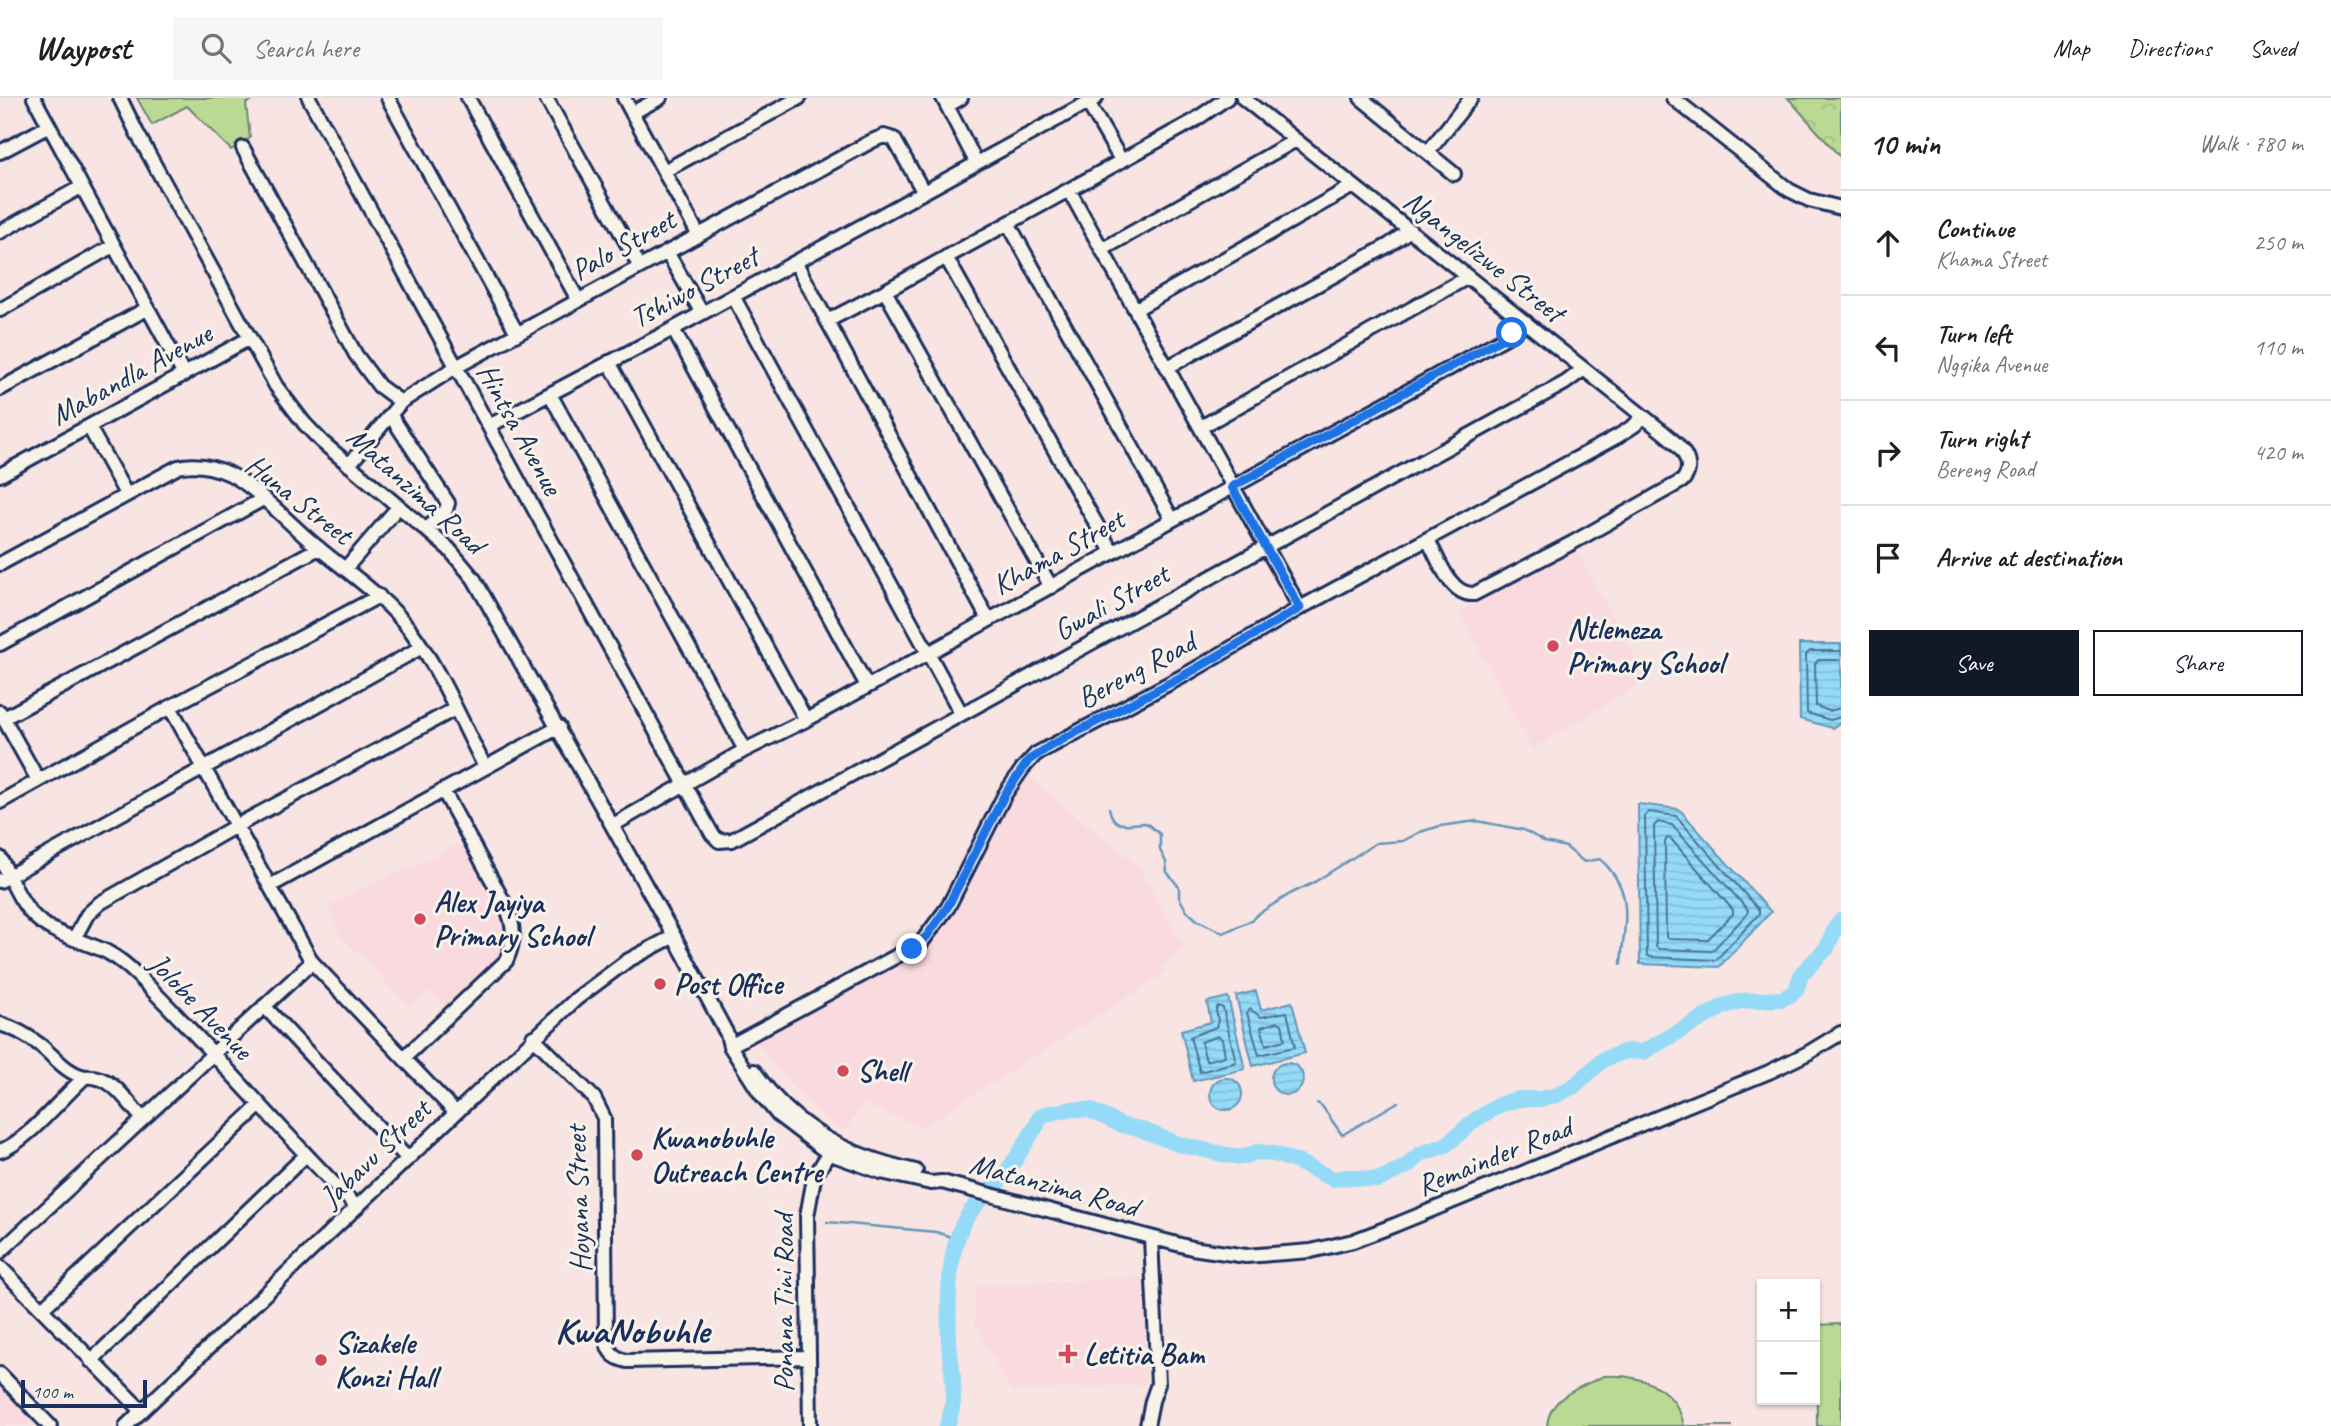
<!DOCTYPE html>
<html lang="en">
<head>
<meta charset="utf-8">
<style>
	:root { --surface:#fff; --page:#f6f6f6; --text:#202124; --muted:#757577; --line:#e0e0e0; --accent:#111827 }
	body { margin:0; font-family:Caveat,sans-serif; background:var(--page); color:var(--text) }
	.controls { position:absolute; right:21px; bottom:21px; display:grid; overflow:hidden; border-radius:0px; box-shadow:0 2px 5px #0004 }
	.controls button { width:63px; height:63px; display:grid; place-items:center; padding:0; border:0; border-bottom:2px solid var(--line); background:var(--surface); color:var(--text); font:35px sans-serif }
	.scale { position:absolute; left:21px; bottom:18px; width:126px; box-sizing:border-box; padding-left:7px; border:4px solid #1b2f5e; border-top:0; font-size:19px; line-height:24px; white-space:nowrap; color:#1b2f5e; -webkit-text-stroke:5px #f7f3e8; paint-order:stroke }
	.stop { position:absolute; width:21px; height:21px; margin:-16px; border:5px solid #1a73e8; border-radius:50%; background:#fff }
	.stop.end { background:#1a73e8; border-color:#fff; box-shadow:0 2px 7px #0008 }
	.list { margin:0; padding:0; list-style:none }
	h2 { display:flex; justify-content:space-between; align-items:center; height:91px; margin:0; padding:0 28px; font-size:30px }
	h2 small { font-size:23px; font-weight:400; color:var(--muted) }
	.list li { display:grid; grid-template-columns:46px 1fr auto; gap:21px; align-items:center; box-sizing:border-box; height:105px; padding:0 28px; border-top:2px solid var(--line) }
	.list b { display:block; font-size:26px; white-space:nowrap }
	.list p { margin:0; font-size:23px; white-space:nowrap; color:var(--muted) }
	.list em { font-size:23px; font-style:normal; color:var(--muted) }
	.actions { display:flex; gap:14px; padding:21px 28px }
	.actions a { flex:1; padding:16px 0; border:2px solid var(--accent); border-radius:0px; text-align:center; font-size:24px; color:var(--accent) }
	.actions .main { background:var(--accent); color:#fff }
	.icon { flex:none; width:38px; height:38px; fill:none; stroke:currentColor; stroke-width:2; stroke-linecap:round; stroke-linejoin:round }
	.map { position:relative; flex:none; width:1841px; height:1328px; overflow:hidden }
	header { display:flex; align-items:center; gap:42px; box-sizing:border-box; height:98px; padding:0 35px; background:var(--surface); border-bottom:2px solid var(--line) }
	header strong { font-size:33px }
	nav { display:flex; gap:38px; margin-inline-start:auto; font-size:24px }
	.search { width:490px; height:63px; background:var(--page); display:flex; align-items:center; gap:18px; box-sizing:border-box; padding:0 24px; border-radius:0px; color:var(--muted); font-size:26px }
	main { display:flex }
	aside { flex:1; background:var(--surface) }
	.map>svg:first-child { display:block }
	.built { fill:#f9dadf }
	.forest { fill:url(#forest-crowns); stroke:#6a8478; stroke-width:2 }
	.park { fill:#bad992; stroke:#6a8478; stroke-width:2 }
	.water { fill:url(#water-rules); stroke:#6496ba; stroke-width:2 }
	.lines { fill:none; stroke-linecap:round; stroke-linejoin:round }
	.shore { stroke:#4c749b; stroke-width:2 }
	.stream { stroke:#6496ba; stroke-width:2.5 }
	.river { stroke:#95dbf7; stroke-width:16 }
	.minor-casing { stroke:#1b2f5e; stroke-width:18 }
	.minor { stroke:#f7f3e8; stroke-width:12 }
	.route { stroke:#1a73e8; stroke-width:9 }
	.poi-dot { fill:#d1495b; stroke:#f7f3e8; stroke-width:2.5 }
	.labels { text-anchor:middle; dominant-baseline:central; stroke-width:6; stroke-linejoin:round; paint-order:stroke }
	.street-label { font-size:30px; fill:#1b2f5e; stroke:#f7f3e8 }
	.poi-label { font-size:30px; font-weight:bold; fill:#1b2f5e; stroke:#f7f3e8; text-anchor:start }
	.district-label { font-size:37px; font-weight:bold; fill:#1b2f5e; stroke:#f7f3e8 }
</style>
</head>
<body>
<header>
<strong>Waypost</strong>
<div class="search"><svg class="icon" aria-label="search" viewBox="0 0 24 24"><circle cx="10" cy="10" r="6"/><path d="M15 15l6 6"/></svg>Search here</div>
<nav><a>Map</a><a>Directions</a><a>Saved</a></nav>
</header>
<main>
<div class="map">
<svg width="1841" height="1328" viewBox="0 0 1841 1328">
	<defs>
		<pattern id="forest-crowns" width="20" height="18" patternUnits="userSpaceOnUse" patternTransform="scale(1.75)"><rect width="20" height="18" fill="#bad992"/><path d="M2 6a3 3 0 1 1 6 0M12 15a3 3 0 1 1 6 0" fill="none" stroke="#9fbb80"/></pattern>
		<pattern id="water-rules" width="6" height="5" patternUnits="userSpaceOnUse" patternTransform="scale(1.75)"><rect width="6" height="5" fill="#95dbf7"/><path d="M0 2.5h6" fill="none" stroke="#80bcd6"/></pattern>
	</defs>
	<rect width="100%" height="100%" fill="#f8e4e3"/>
	<filter id="ink" filterUnits="userSpaceOnUse"><feTurbulence type="fractalNoise" baseFrequency=".0143" numOctaves="2"/><feDisplacementMap in="SourceGraphic" scale="14" xChannelSelector="R" yChannelSelector="G"/><feConvolveMatrix kernelMatrix="1 2 1 2 8 2 1 2 1" color-interpolation-filters="sRGB"/></filter>
	<g filter="url(#ink)">
		<path class="built" d="M1575,451L1647,581L1532,651L1459,514Z
			M1025,676L1137,767L1185,851L1162,867L1165,875L923,1029L865,1006L844,1033L828,1023L797,994L776,970L752,938L916,852L1002,708Z
			M463,745L495,798L508,827L503,851L494,867L445,909L428,893L410,909L339,835L328,807Z
			M1143,1179L1146,1286L1011,1293L975,1225V1188Z
			M0,1287L40,1328H0Z"/>
		<path class="forest" d="M1788,0H1841V60Z"/>
		<path class="park" d="M137,0H256L246,6L250,40L231,52L187,8L152,27Z
			M1841,1226V1328H1817L1816,1227Z
			M1604,1278C1641,1276 1676,1289 1684,1328H1732H1547C1549,1298 1581,1289 1604,1278Z"/>
		<path class="water" d="M1799,546H1841V624L1832,630L1800,621Z
			M1638,706L1679,711L1771,814L1719,869L1640,866Z
			M1256,893L1261,912L1292,904L1305,955L1253,968L1236,898Z
			M1228,899L1245,971L1193,983L1181,932L1211,924L1207,904Z
			M1271 981a16 16 0 1 1 32 0a16 16 0 1 1-32 0Z
			M1210 996a16 16 0 1 1 32 0a16 16 0 1 1-32 0Z"/>
		<g class="lines">
			<path class="shore" d="M1841,553H1810L1806,557L1807,615L1830,622L1841,619
				M1841,562H1818L1815,566L1816,608L1829,613L1841,610
				M1649,714L1676,718L1759,812V816L1716,862L1650,859L1647,857L1645,718Z
				M1658,724L1672,727L1748,812L1747,816L1712,853L1659,851L1656,849L1654,728Z
				M1667,740L1671,741L1733,812V816L1707,842L1669,841L1666,839L1665,744Z
				M1218,908L1223,910L1236,964L1200,974L1190,939L1216,929L1218,923L1216,912Z
				M1250,911L1261,919L1287,914L1295,949L1259,957L1247,915Z
				M1278,924L1282,926L1285,942L1266,947L1261,929Z
				M1218,938L1222,941L1225,958L1206,963L1201,944Z"/>
			<path class="stream" d="M1109,710C1114,733 1128,725 1146,725L1160,736V752L1166,764L1167,774L1179,789V799L1186,812L1197,822L1223,835L1250,823L1258,816L1290,796L1313,785L1376,745L1403,743L1420,734L1440,728L1477,723L1524,732L1545,744L1566,749L1584,764L1600,761C1636,794 1624,823 1621,866
				M1317,1005L1322,1008L1342,1037L1398,1004
				M827,1124L936,1134L957,1141"/>
			<path class="river" d="M947,1328C959,1296 951,1275 949,1243C948,1213 948,1169 957,1141C965,1113 983,1101 1001,1081C1015,1065 1025,1045 1037,1027L1039,1020L1045,1016L1071,1011L1090,1012L1121,1027L1140,1031L1178,1046L1227,1057L1242,1059L1257,1054L1274,1056L1298,1064L1333,1081L1348,1079L1378,1082L1407,1068L1420,1056L1446,1047L1475,1022L1501,1006L1519,1001H1541L1557,997L1574,988L1604,961L1627,953L1643,954L1724,908L1741,903L1781,901L1790,897L1796,892L1802,875L1827,850L1836,828L1841,822"/>
			<defs>
				<path id="minor" d="M34,0L184,277
					M120,0L137,35L276,288L304,325L322,344L449,451L474,481L674,838L727,936L730,948L760,995L778,1017L828,1055L881,1074L931,1085L942,1084L1192,1150L1246,1158L1311,1153L1353,1143L1395,1127L1769,974L1808,955L1841,935
					M309,0L712,736L719,743L732,742L1565,285L1584,271
					M388,0L517,235
					M468,0L578,202
					M546,0L640,169
					M624,0L698,136
					M943,0L976,64
					M1243,0L1663,334C1677,345 1699,365 1682,383L1572,445L1474,496C1450,498 1438,460 1428,442
					M1361,0L1454,76
					M1673,0L1789,92L1809,102L1841,110
					M1088,5L1121,62
					M947,8L961,0
					M632,15L660,0
					M243,50L356,257L379,288L401,304
					M0,54L49,28
					M1428,54L1471,0
					M664,73L799,0
					M1069,92L1300,510
					M1008,125L1172,421
					M0,134L81,89
					M1103,151L1296,42
					M667,154L702,215
					M946,159L1112,454
					M796,165L988,521
					M885,193L1051,489
					M733,198L961,615
					M1136,211L1353,88
					M0,212L113,148
					M827,223L885,193L1192,24L1227,0
					M673,231L867,588
					M609,264L806,622
					M1168,269L1389,147L1410,132
					M0,291L148,210
					M550,296L745,652
					M391,318L448,405L446,412L426,432
					M489,328L673,231L1096,0
					M89,329L126,396
					M1201,329L1468,179
					M349,367L401,304L456,269L872,43L884,38L894,41L923,93
					M0,377L250,240
					M0,466L178,369C195,365 214,369 230,376C253,387 287,423 308,441C342,471 383,496 411,533C439,570 463,627 485,669
					M345,471L399,408
					M0,546L263,401
					M170,609L312,864L455,1014
					M0,614L38,682
					M4,620L319,450
					M0,704L170,609L379,498
					M613,727L745,652L806,622L1401,297L1506,239L1526,224
					M0,760C11,780 19,804 36,820C54,837 84,843 107,854C118,860 128,868 137,877C213,951 281,1034 357,1109
					M0,783L422,549
					M270,788L559,629
					M74,841L87,817L100,805L236,728L455,611
					M264,908L408,1061
					M0,926C14,930 28,938 40,947C55,959 66,975 85,979
					M533,939L594,1000L604,1020L606,1242C609,1255 614,1260 627,1263L809,1259
					M730,948L921,845L948,809L1005,696L1023,670L1036,656L1185,577L1300,510L1618,338L1635,327L1642,318
					M405,959L506,863C515,843 515,828 506,808L443,692
					M754,973C795,1032 848,1058 916,1073
					M0,1053C26,1045 63,998 85,979C111,976 126,1002 142,1020
					M0,1154L312,864
					M0,1169L142,1313
					M42,1211L259,1008
					M91,1263L305,1058
					M0,1276L50,1328
					M126,1328L576,901L627,863L674,838
					M810,1328L807,1118L814,1080L834,1046
					M1147,1328L1152,1303L1158,1286L1151,1140"/>
			</defs>
			<use href="#minor" class="minor-casing"/>
			<use href="#minor" class="minor"/>
		</g>
	</g>
	<g class="lines" filter="url(#ink)">
		<path class="route" d="M912,851L927,838L948,808L1005,696L1029,662L1050,648L1185,577L1300,510L1232,389L1512,235"/>
	</g>
	<g class="poi-dot">
		<circle cx="1553" cy="548" r="7"/>
		<circle cx="420" cy="821" r="7"/>
		<circle cx="660" cy="886" r="7"/>
		<circle cx="843" cy="973" r="7"/>
		<circle cx="637" cy="1057" r="7"/>
		<path d="M1064.5 1245.5h7v7h7v7h-7v7h-7v-7h-7v-7h7z"/>
		<circle cx="321" cy="1262" r="7"/>
	</g>
	<g class="labels">
		<g class="street-label">
			<text transform="translate(623 147) rotate(-29)">Palo Street</text>
			<text transform="translate(1484 158) rotate(38)">Ngangelizwe Street</text>
			<text transform="translate(694 189) rotate(-28)">Tshiwo Street</text>
			<text transform="translate(131 276) rotate(-29)">Mabandla Avenue</text>
			<text transform="translate(520 331) rotate(61)">Hintsa Avenue</text>
			<text transform="translate(416 392) rotate(42)">Matanzima Road</text>
			<text transform="translate(299 401) rotate(38)">Huna Street</text>
			<text transform="translate(1058 454) rotate(-29)">Khama Street</text>
			<text transform="translate(1111 504) rotate(-29)">Gwali Street</text>
			<text transform="translate(1136 572) rotate(-28)">Bereng Road</text>
			<text transform="translate(201 908) rotate(46)">Jolobe Avenue</text>
			<text transform="translate(375 1055) rotate(-44)">Jabavu Street</text>
			<text transform="translate(1494 1058) rotate(-22)">Remainder Road</text>
			<text transform="translate(1054 1087) rotate(15)">Matanzima Road</text>
			<text transform="translate(578 1101) rotate(-92)">Hoyana Street</text>
			<text transform="translate(783 1205) rotate(-90)">Ponana Tini Road</text>
		</g>
		<g class="poi-label">
			<text x="1567" y="531">Ntlemeza<tspan x="1567" dy="34">Primary School</tspan></text>
			<text x="434" y="804">Alex Jayiya<tspan x="434" dy="34">Primary School</tspan></text>
			<text x="674" y="886">Post Office</text>
			<text x="857" y="973">Shell</text>
			<text x="651" y="1040">Kwanobuhle<tspan x="651" dy="34">Outreach Centre</tspan></text>
			<text x="335" y="1245">Sizakele<tspan x="335" dy="34">Konzi Hall</tspan></text>
			<text x="1084" y="1256">Letitia Bam</text>
		</g>
		<g class="district-label">
			<text x="632" y="1232">KwaNobuhle</text>
		</g>
	</g>
</svg>
<div class="controls">
<button>+</button>
<button>−</button>
</div>
<div class="scale">100 m</div>
<div class="stop" style="left:1512px;top:235px"></div>
<div class="stop end" style="left:912px;top:851px"></div>
</div>
<aside>
<h2>10 min<small>Walk · 780 m</small></h2>
<ul class="list">
<li><svg class="icon" aria-label="ahead" viewBox="0 0 24 24"><path d="M12 20V5M6 11l6-6 6 6"/></svg><div><b>Continue</b><p>Khama Street</p></div><em>250 m</em></li>
<li><svg class="icon" aria-label="left" viewBox="0 0 24 24"><path d="M17 20v-9H6M10 6l-5 5 5 5"/></svg><div><b>Turn left</b><p>Ngqika Avenue</p></div><em>110 m</em></li>
<li><svg class="icon" aria-label="right" viewBox="0 0 24 24"><path d="M7 20v-9h11M14 6l5 5-5 5"/></svg><div><b>Turn right</b><p>Bereng Road</p></div><em>420 m</em></li>
<li><svg class="icon" aria-label="arrive" viewBox="0 0 24 24"><path d="M6 21V4h12l-3 4 3 4H6"/></svg><div><b>Arrive at destination</b></div></li>
</ul>
<div class="actions"><a class="main">Save</a><a>Share</a></div>
</aside>
</main>
</body>
</html>
